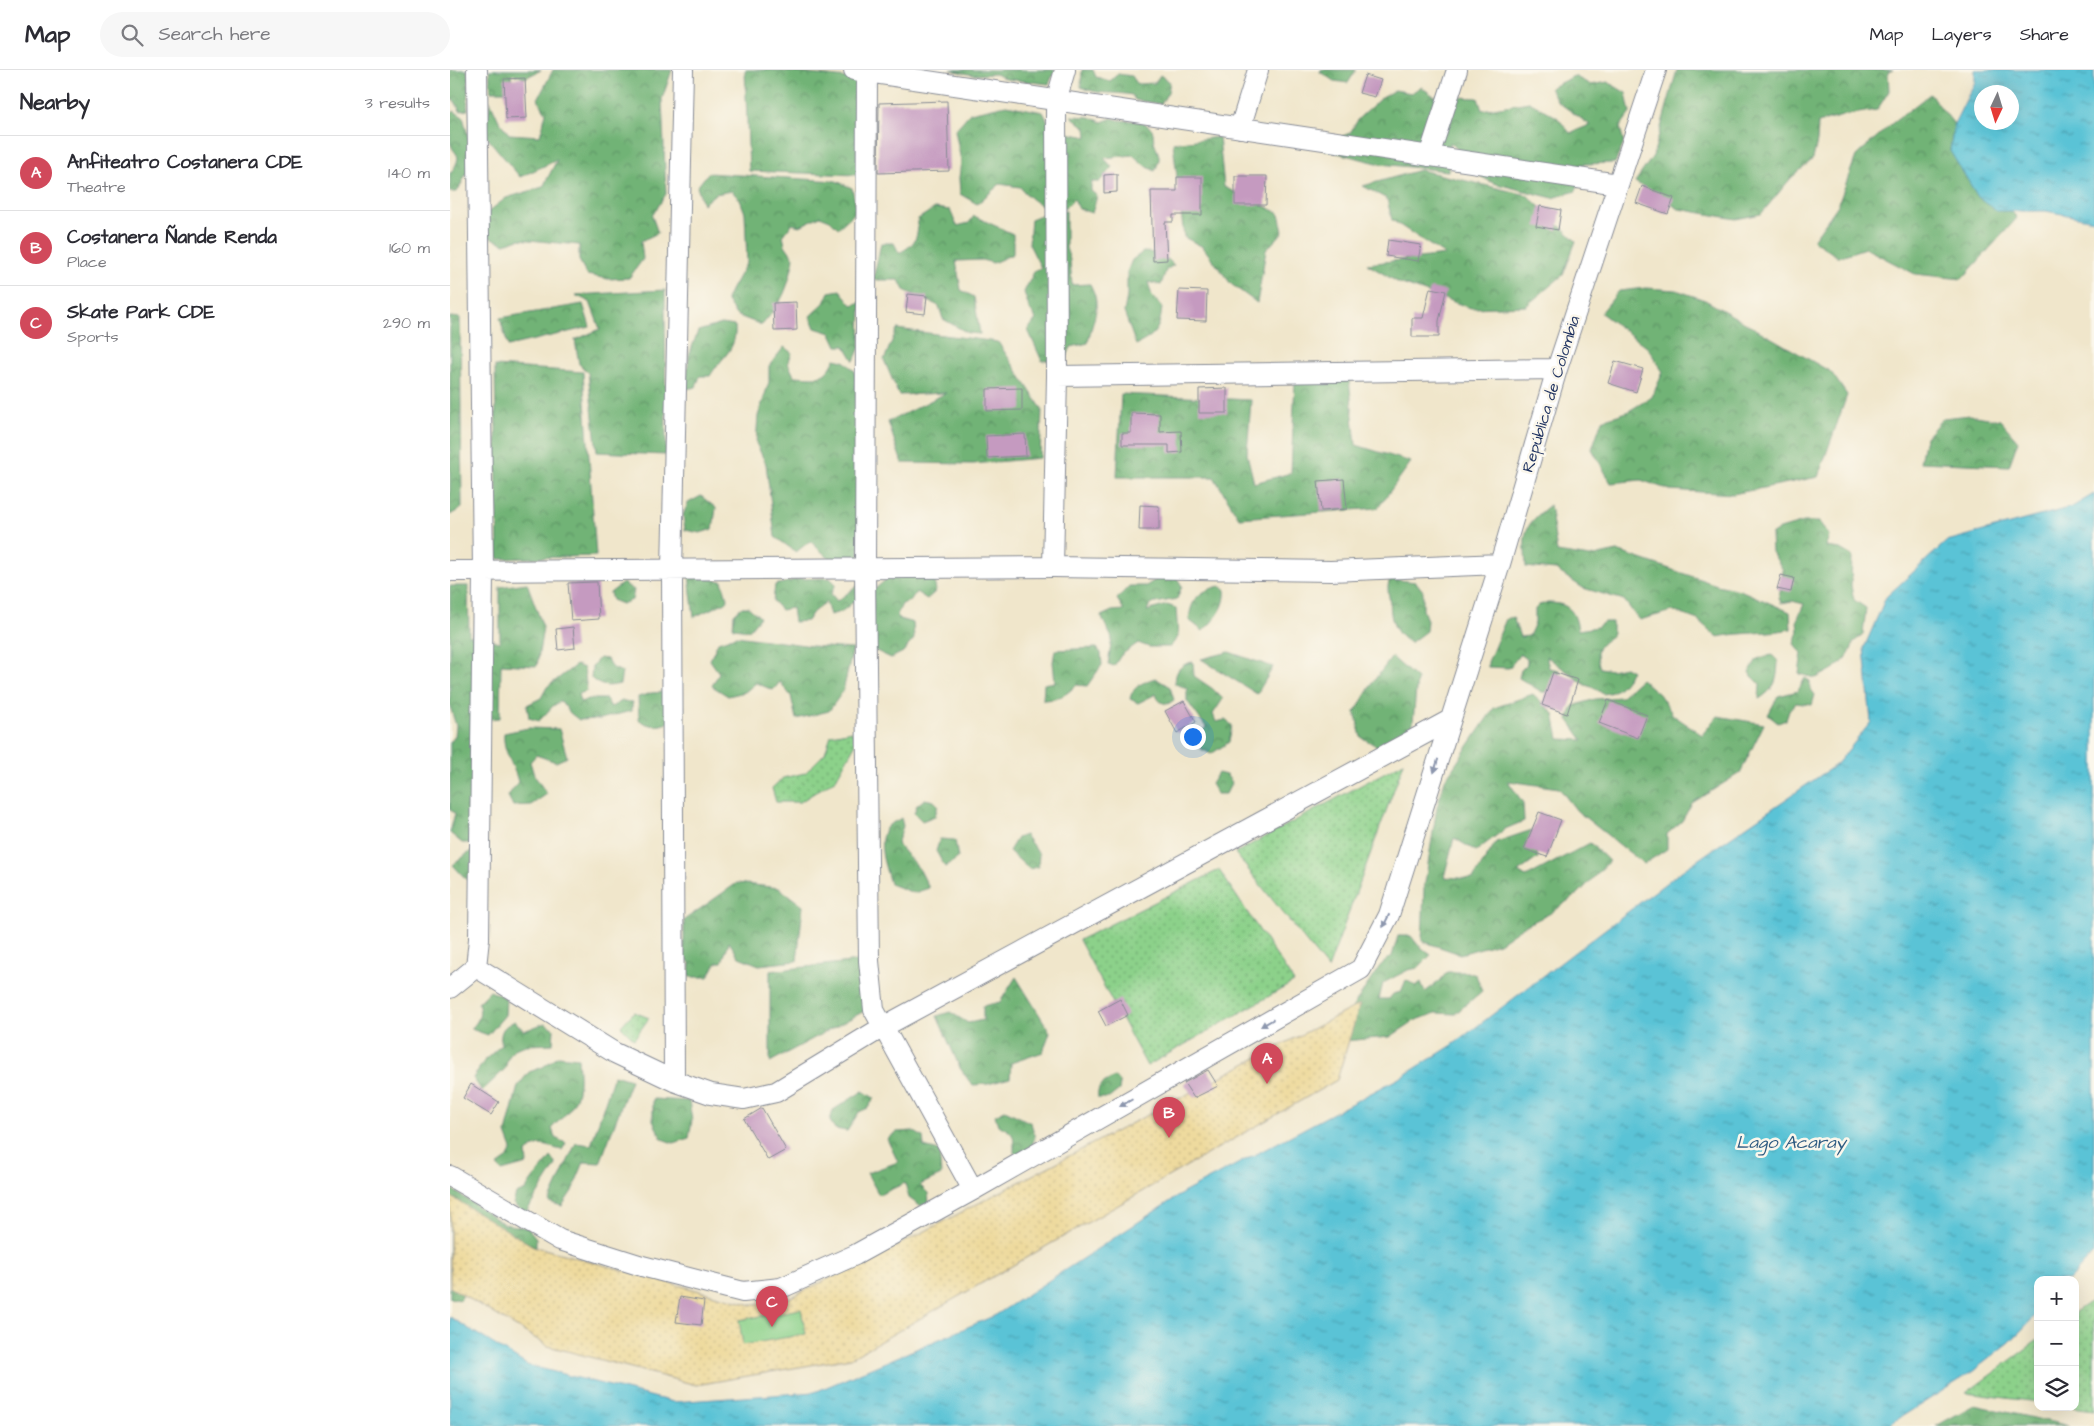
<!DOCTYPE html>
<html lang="en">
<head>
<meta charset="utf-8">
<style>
	:root { --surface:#fff; --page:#f7f7f7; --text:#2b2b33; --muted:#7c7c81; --line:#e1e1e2; --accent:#d1495b }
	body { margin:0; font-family:"Architects Daughter",sans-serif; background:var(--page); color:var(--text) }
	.controls { position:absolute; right:15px; bottom:15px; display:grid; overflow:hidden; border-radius:10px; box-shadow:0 5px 20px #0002 }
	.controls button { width:45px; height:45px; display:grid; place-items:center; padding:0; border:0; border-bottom:1px solid var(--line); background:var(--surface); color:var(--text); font:25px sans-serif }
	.compass { position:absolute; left:1524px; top:15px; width:45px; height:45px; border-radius:50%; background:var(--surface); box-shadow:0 5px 20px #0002; rotate:184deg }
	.you { position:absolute; left:742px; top:666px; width:18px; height:18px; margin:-12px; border:4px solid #fff; border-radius:50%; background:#1a73e8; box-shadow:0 0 0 8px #1a73e833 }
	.badge { display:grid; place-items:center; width:32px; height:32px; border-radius:50%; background:var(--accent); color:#fff; font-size:16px; font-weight:700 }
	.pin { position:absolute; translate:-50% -41px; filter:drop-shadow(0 1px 2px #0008) }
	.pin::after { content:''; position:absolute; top:26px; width:18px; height:15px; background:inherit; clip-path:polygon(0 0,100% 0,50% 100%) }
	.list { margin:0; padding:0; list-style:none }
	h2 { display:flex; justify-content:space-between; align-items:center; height:65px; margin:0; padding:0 20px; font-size:21px }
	h2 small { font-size:16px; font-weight:400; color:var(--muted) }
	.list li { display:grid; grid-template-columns:32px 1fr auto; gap:15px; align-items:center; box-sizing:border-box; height:75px; padding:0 20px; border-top:1px solid var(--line) }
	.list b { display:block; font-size:19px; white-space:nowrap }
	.list p { margin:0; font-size:16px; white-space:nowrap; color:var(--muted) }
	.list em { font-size:16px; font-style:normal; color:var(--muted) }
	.icon { flex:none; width:28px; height:28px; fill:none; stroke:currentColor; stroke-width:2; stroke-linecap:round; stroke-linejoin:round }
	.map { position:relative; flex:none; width:1644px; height:1356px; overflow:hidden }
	header { display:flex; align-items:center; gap:30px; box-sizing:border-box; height:70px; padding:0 25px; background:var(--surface); border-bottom:1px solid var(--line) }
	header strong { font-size:24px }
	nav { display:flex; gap:28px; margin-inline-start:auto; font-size:18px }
	.search { width:350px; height:45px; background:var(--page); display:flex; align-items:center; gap:12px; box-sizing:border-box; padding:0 18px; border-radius:28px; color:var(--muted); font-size:19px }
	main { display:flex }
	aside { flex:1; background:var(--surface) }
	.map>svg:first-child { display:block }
	.grass { fill:url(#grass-dots); stroke:#548074 }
	.forest { fill:url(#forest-crowns); stroke:#46716a }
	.sand { fill:url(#sand-dots); stroke:#84847e }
	.pitch { fill:#8cd18a; stroke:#548074 }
	.water { fill:url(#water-ripples); stroke:#3a799a; fill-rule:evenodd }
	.building { fill:#c59ac0 }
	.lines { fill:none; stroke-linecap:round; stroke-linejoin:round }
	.minor-casing { stroke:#868a94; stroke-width:22 }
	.minor { stroke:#fff; stroke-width:20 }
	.oneway { fill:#8d97ae }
	.labels { text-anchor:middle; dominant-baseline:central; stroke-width:5; stroke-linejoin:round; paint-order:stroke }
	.street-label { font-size:16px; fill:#1b2f5e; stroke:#fbf7ec }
	.water-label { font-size:18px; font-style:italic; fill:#2e5b82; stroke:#fbf7ec }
</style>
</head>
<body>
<header>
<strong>Map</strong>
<div class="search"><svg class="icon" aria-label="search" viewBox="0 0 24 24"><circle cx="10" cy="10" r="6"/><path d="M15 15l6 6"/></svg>Search here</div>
<nav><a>Map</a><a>Layers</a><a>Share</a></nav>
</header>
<main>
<aside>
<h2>Nearby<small>3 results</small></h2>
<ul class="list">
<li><span class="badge">A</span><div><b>Anfiteatro Costanera CDE</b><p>Theatre</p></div><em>140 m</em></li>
<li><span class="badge">B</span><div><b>Costanera Ñande Renda</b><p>Place</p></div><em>160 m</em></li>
<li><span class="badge">C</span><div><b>Skate Park CDE</b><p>Sports</p></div><em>290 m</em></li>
</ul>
</aside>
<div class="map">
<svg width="1644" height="1356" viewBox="0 0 1644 1356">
	<defs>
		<pattern id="grass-dots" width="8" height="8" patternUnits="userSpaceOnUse" patternTransform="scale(1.25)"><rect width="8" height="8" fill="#8cd18a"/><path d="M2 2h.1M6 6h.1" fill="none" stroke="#72aa74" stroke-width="1.8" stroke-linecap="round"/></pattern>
		<pattern id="forest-crowns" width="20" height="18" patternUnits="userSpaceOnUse" patternTransform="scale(1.25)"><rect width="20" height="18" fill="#71b376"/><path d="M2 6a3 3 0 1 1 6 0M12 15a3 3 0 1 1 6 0" fill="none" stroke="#5c9264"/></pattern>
		<pattern id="sand-dots" width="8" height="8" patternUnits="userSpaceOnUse" patternTransform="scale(1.25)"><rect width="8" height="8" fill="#eeda9e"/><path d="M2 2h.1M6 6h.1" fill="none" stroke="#ccbb8a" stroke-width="1.8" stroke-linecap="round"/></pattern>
		<pattern id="water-ripples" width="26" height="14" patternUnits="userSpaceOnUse" patternTransform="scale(1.25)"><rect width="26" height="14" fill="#5ac3d6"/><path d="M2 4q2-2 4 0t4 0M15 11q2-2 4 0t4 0" fill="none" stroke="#4a9fb1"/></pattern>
	</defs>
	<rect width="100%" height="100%" fill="#fbf7ec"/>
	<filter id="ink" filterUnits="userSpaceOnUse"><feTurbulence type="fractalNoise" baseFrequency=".02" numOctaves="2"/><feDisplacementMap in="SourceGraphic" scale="10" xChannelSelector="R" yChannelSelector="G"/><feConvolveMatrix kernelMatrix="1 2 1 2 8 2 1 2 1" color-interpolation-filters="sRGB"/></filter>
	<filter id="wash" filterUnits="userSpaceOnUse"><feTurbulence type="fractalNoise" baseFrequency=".0096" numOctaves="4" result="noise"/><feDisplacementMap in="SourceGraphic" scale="20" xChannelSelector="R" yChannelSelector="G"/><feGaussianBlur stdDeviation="1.12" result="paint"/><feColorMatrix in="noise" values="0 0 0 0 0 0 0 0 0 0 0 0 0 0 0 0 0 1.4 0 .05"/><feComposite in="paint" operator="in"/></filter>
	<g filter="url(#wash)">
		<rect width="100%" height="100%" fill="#f0e6cb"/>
		<path class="grass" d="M402,661L405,675L386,709L350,732H326L322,718L333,708L355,703L375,683L381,665Z
			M954,692L878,899L785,783Z
			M769,800L844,912L697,996L629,870Z
			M184,942L199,948L184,969L171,956Z
			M1644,1229V1340L1622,1337H1625V1242Z
			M1588,1270V1332L1516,1323Z"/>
		<path class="forest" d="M0,0H17C20,14 16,26 18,40L10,41L5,31L0,30Z
			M39,0H91L75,8L62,4L59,21H41Z
			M103,0H222L212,29L216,124L202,146L208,163L191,171L193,189L179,208L158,209L137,205L129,190V175L69,169L55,174L35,165L38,142L56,128L93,117L107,90L70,107L35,65L40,31L49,51L59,64L90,66L96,43L88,29Z
			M295,0H321L407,9V105L299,101Z
			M501,0H605L599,14L556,9L545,4L523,5Z
			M632,0H643L646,7L660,11L668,4L682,6L687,14L705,13L710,5L720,12L718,22L711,34L685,30L682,25C662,21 651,26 631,17Z
			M871,0H906L898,13L884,11L870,2Z
			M1227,0H1443L1438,2L1439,21L1427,40L1396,45L1368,53L1367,71L1363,89L1341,108L1311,144L1286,149L1229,139L1185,112L1203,86Z
			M1124,6L1141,15L1158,12L1176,23L1180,43L1170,57L1174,73L1165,93L1134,94L1126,121L1103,128L1043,113L1024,103L1027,84H1012L1000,72L998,101L931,94L875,80L890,67L900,63L909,48L932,27L945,20L961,23L971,17L984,26L1028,28L1032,40L1079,32L1107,47L1120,63L1140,55L1108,32L1100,18Z
			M1480,24L1504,54L1500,81L1527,96L1567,148L1512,209L1465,204L1415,178L1388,187L1363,170L1388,135L1406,86L1440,55Z
			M556,35L593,42L598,52L614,73L617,63L637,67L636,58L621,46L640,47L652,52L662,48C675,54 693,46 702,60C704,63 703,68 704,71C709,88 712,84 705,101L694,95L683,85L654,88L662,97L649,112H641V121L647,126L642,143L629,139L624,129L616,137C591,136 587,137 570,117L550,114L527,134L510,124L509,108L511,91L505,60L520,43Z
			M4,41L13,47C23,85 26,87 7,122H0V103L2,102C15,80 2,87 0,70C0,62 0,53 0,45Z
			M769,67L774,117L829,143L833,162L816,180L807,233L781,214L753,177L734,167L723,73Z
			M970,100L1077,125L1126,171L1113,205L1076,236L1021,238L949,213L917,194L995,185L942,150L937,129L913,116Z
			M258,103L386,111L402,118L407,141L388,158L380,150L370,146L350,156L342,154L333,166L335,175L344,188C337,221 334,229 312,255L286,245L276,229L297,192L295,143L290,130L282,121L265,124L253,134L247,117Z
			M485,138L500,140L507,156L519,153L524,146L563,164V184L543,193L532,190L506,191L511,220L524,227L530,264L518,263L493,249L489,236L454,220L449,210H423L431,173H444L449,183C466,174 468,168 468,149Z
			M616,141V178L620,190L622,215L640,214C653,238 642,249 638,273L621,277L616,288L592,291L578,260L586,249L579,238L574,222L585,200L591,198L579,174L581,149L596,143Z
			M693,182L711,183L724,195L716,200L711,215L698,212L702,226L712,237C710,259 706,265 686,275L674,242L677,226V202L682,190Z
			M1196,218L1226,220L1255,230L1381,302L1397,325L1368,407L1283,424L1220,420L1191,410L1161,413L1142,379L1152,350L1177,342L1202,327L1213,302L1198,278L1151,243L1169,221Z
			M215,220L216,385L147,382L138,303L129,294L125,270L150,259L140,232L125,225Z
			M390,220L402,235L411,232L410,277L404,291L395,276H387L381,263L365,258L360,246L374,233L379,222Z
			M133,234L140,257L58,276L50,248Z
			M0,247L10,248L12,438L0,445Z
			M272,254L285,256C287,281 271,287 260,306H250L246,317L236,319L239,285L248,261Z
			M447,259L548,272L592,339L590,388L523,394L452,393L438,352L496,323L449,325L434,290Z
			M334,277L342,283L338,293L344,306C366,307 375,311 385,289L394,291L405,301L410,402L409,492L385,494L360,471L346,482L325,467L316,394L306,373L308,346L319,312V296Z
			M45,296L133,302L146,486L48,489Z
			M899,309L906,375L961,392L928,438L789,448L764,407H667L671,324L801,330L797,384L804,413L841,403L845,310Z
			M1520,345L1550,350L1568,371L1559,396L1470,392L1475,368L1493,348Z
			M251,426L266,438L263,459L250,463L235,460L233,445L238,433Z
			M1100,435L1107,482L1140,487L1167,481L1267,515L1290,520L1340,542L1341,559C1316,564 1291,562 1267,567L1248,550L1223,541L1189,550L1174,530L1133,518L1106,500L1076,497C1074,462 1071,458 1100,435Z
			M1354,452H1369L1379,465L1376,477L1390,479L1402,486L1401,516L1404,530L1416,538L1413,564L1403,573C1400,592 1382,600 1366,608L1349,604L1352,583L1344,574L1348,561L1347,550L1354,534L1342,531L1331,533L1329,528L1333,500L1322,482L1321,465L1330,459Z
			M716,503L725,505L732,516L727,529L700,534L697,541L717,535L726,538L728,567L720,577H699L688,573L671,585L664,596L658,594L662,568L651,546L662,541L674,540L667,529L679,516H696Z
			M467,504L484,511L486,521L477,529L466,522L460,531L452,534L447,545L449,549L463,553L464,569L453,582L441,588L420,578L424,520L440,506Z
			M239,506L272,511L278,531L244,547Z
			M380,508L386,514L381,524L387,531L409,515L412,525L391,542L380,545L376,532L363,542L357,551L344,552L342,538L331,540L323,531L325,515L349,509Z
			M940,509L966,512L973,521V540L977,550L976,561L960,573C944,563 941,551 940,533C939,524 936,518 940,509Z
			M77,513L93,557L87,596L51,594L50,648L39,649L20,773H12L0,763L5,743L0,740V673L5,666L6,656L0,636V516H18L19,566C29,564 39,571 50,572V517Z
			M173,513L184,520L182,530L172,534L162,530L160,523Z
			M770,516L775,519C777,537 765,549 753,561L739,550C741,529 749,521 770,516Z
			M1098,533C1118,533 1125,540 1128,560L1147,557L1154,552H1162V566C1147,576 1144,580 1150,598L1161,600L1175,597L1182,601C1174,613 1168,623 1153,624L1145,618L1135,615L1096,586L1099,598L1109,600V615L1106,622H1092L1069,608L1071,600L1077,594V589L1070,584L1059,598L1038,597V592L1056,549L1063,547L1070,567L1079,566L1085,553V539L1089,535Z
			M292,537H298L310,547L299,560L283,558L284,544Z
			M286,566L362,576L403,579L393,621L379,641L346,649L341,626L330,612L323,620L306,613L295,622L278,626L262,616L269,603L260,590L268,572Z
			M647,578L651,583L652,595L637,616L626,615C617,625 607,630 593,630L594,614L605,612L603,592L605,580Z
			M779,582L823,597L807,624L751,589Z
			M1322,585L1328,591C1327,611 1326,618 1309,629L1310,614L1299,603L1307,589Z
			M942,587L967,609L962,663L930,678L911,667L905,642L923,612Z
			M149,588L157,589L161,597L172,602L170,614C158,617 150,617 141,608L142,597Z
			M743,592L744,606L763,619L773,629L763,644L766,652L775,650L782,655L779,672L761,684L751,679L749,666L756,657L737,631V618L725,614C725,601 730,594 743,592Z
			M126,595L134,598L137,621L128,624L130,632L139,629H156L161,637L172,631L183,632L181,641L150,649L129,650L120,643L111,631L103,636L89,651L79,648L77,635L91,628L97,617Z
			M705,608L720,617L724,630L718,634C711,633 708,631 706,624L688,633L680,629C682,617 693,612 705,608Z
			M1355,608L1360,611V618L1365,625L1362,635L1346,633L1339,641L1336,650L1328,653L1318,645L1328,626L1348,621Z
			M1191,609L1209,624L1223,645L1252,665L1267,646L1314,654L1290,703L1242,733L1232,751L1217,764V779L1194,794L1127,741L1109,718L1058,711L1073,733L1074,751L1055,759L1026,781L1004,768L994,807L1023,809L1046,772L1082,760L1088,788L1068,802L1076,807L1140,773L1159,791L1129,823L1099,844L1072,857L1049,873L1010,884L972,871L974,819L987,737L995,710L1044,638L1083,624L1104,644L1109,669L1133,670L1118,649L1123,636L1145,629L1171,627Z
			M214,622L234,637L231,646C216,655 204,660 189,650L188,627L201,623Z
			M78,658L109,659L117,687L106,692L86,685L80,692L84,705L97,724L81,735L63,736L58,726L68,712C64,694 52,681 54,663Z
			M768,703L776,705L782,712L776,724H767L761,714Z
			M475,729L484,731L488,735L485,746L472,751L464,743L467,735Z
			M451,748L453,756L447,774L470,800L479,818L464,823L440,814C436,798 425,772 437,757C439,754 447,751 451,748Z
			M575,765L589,784L588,797L579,799L559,781L567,768Z
			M490,769L505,770L508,788L495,797L486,781Z
			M22,780L23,810L16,809L3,795Z
			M287,813L329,818L353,836L347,891L309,895L289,887L279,872L272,892H267L258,907H239L240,892L234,889V850Z
			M948,866H961L968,875L981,885L968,898L958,900L933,913L929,929H939L943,924L951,922L956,910L966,916L971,912L975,922L990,911L997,902H1017L1026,905L1032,921L1005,944L986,943L964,951L940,967L894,971L902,938L930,896L942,886Z
			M409,891L418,939L320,992V901Z
			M566,907L600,962L593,982L561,993L560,1008L538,1014L522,1015L510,998L487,946L500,942L518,953L533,950V936L550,932Z
			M40,921L56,928L55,945L38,965L21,959C29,950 32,945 28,933Z
			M65,951L74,961L95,953L104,959L103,974L76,975L64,979L58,988L55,999L32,1021L23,1008L34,991L51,975C50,961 52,957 65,951Z
			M108,986L128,988C130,1014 132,1026 113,1047C109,1052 105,1053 102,1058L105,1068L116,1073L112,1080C96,1077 92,1070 76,1082L77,1094L52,1101L47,1096L57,1089L62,1079L56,1063L68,1016L79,1002L93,997Z
			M164,1005L181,1010L150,1093L134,1092L122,1121L112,1136L99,1132L126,1073L141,1075Z
			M665,1007L670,1013L669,1020L659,1028H648C646,1015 655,1012 665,1007Z
			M413,1021L424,1028L418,1038L409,1042L397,1061L385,1059L380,1051L383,1040Z
			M203,1029L239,1031L242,1050L239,1068L223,1073L212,1069L203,1051Z
			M555,1040L581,1053L585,1066L580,1083L573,1087L564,1083C564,1065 565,1063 548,1055L545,1045Z
			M463,1061L473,1067L474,1077L489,1081L491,1105L470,1115L478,1123L479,1133L470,1136L459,1128L455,1113L429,1125L417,1103L448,1092L437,1069L447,1062Z
			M101,1087L106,1095L75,1144L63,1134L66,1124L76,1120C79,1111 94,1097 101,1087Z
			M0,1118L54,1154L78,1158L86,1168V1181L19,1211L10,1230L0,1228Z
			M1524,1335L1620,1356H1486Z"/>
		<path class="sand" d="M910,934L887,1010L401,1288L246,1315L98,1276L0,1217V1126L83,1176L302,1235L339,1228L464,1167Z"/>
		<path class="pitch" d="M351,1239L356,1264L293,1275L289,1250Z"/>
		<path class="water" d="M1525,0H1644V150L1596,141H1547L1528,127L1500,81L1504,54L1525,12ZM1532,22H1562V52H1532Z
			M1644,424V1183L1619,1210H1588V1243L1560,1272L1522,1302L1437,1356H0V1247L77,1295L223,1332L365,1322L546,1245L733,1123L953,1006L1001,976L1233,800L1387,694L1421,652L1414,578L1436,527L1497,471L1622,437Z"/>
		<g id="blocks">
			<path class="building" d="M915,5L931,10L925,27L909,23Z
				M75,8L77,48L56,49L54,9Z
				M497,31L499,101L428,103L429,33Z
				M667,104V122L654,123V105Z
				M785,106H817L816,135H785Z
				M727,107H752V145H723V152H715L717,190L703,191L701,121H727Z
				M1192,116L1224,128L1218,144L1186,133Z
				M1090,136L1111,140L1108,160L1086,156Z
				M938,170L971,175L968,191L936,186Z
				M980,218L996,221L989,251V267H962V248H973Z
				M729,220L757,221L756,251L727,250Z
				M458,224L477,226L475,244L456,242Z
				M346,232L347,260L324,261L323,233Z
				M1165,291L1193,299L1186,322L1158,313Z
				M572,318V340L537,341V319Z
				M777,318V343H749V319Z
				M681,343L710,344V362L731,361L732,382L719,383V375H672V363H681Z
				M575,364L576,386L537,388L536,366Z
				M894,409L897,439L871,441L868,411Z
				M690,435L709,436V460H689Z
				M1331,505L1344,508L1341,522L1327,519Z
				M147,512L149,549L121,551L118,513Z
				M123,557L125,578L108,580L106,559Z
				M1103,602L1128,610L1117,644L1092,635Z
				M1158,630L1197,645L1188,668L1149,653Z
				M734,631L746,652L727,663L715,641Z
				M1089,742L1111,750L1097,787L1074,779Z
				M670,929L678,945L656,956L648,941Z
				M758,1000L768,1016L744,1028L734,1013Z
				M21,1014L49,1032L41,1045L13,1028Z
				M312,1038L336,1080L318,1090L294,1049Z
				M230,1227L254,1231L251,1255L226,1252Z"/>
		</g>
	</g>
	<g filter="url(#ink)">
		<use href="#blocks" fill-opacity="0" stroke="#868a94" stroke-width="1"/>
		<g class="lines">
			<defs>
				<path id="minor" d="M404,0L1168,114
					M417,0L415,498L419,891L424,940L523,1120
					M790,58L808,0
					M979,86L1007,0
					M607,306L1107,299
					M603,497L607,306L606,31L615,0
					M0,501L603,497L881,501L1050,494
					M26,897L165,983L224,1011L261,1024L294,1029L326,1022L433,957L1000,650
					M0,918L26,897L29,869L33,501L27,0
					M224,1011L222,500L233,0
					M0,1106L110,1170L192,1196L293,1222L331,1218L405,1185L523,1120L911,899L939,845L1050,494L1107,299L1206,0"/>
			</defs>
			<use href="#minor" class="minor-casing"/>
			<use href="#minor" class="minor"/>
		</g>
		<defs><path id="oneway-solid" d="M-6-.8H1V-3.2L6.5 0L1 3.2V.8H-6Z" transform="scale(1.25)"/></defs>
		<g class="oneway">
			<use href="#oneway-solid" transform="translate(986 696) rotate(107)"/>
			<use href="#oneway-solid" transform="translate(936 851) rotate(116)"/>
			<use href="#oneway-solid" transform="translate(817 953) rotate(150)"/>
			<use href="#oneway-solid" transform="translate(676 1033) rotate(150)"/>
		</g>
	</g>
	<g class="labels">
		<g class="street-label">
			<text transform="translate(1101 324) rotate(-73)">República de Colombia</text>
		</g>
		<g class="water-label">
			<text x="1341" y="1072">Lago Acaray</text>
		</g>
	</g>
</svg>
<div class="controls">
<button>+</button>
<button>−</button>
<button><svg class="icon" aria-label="layers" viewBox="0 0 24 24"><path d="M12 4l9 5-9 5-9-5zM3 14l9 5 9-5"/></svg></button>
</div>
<svg class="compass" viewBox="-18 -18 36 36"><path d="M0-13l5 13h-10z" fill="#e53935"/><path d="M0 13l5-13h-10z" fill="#7c7c81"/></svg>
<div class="you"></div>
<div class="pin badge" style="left:817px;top:1014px">A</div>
<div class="pin badge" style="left:719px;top:1068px">B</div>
<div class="pin badge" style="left:322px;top:1257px">C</div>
</div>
</main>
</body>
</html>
